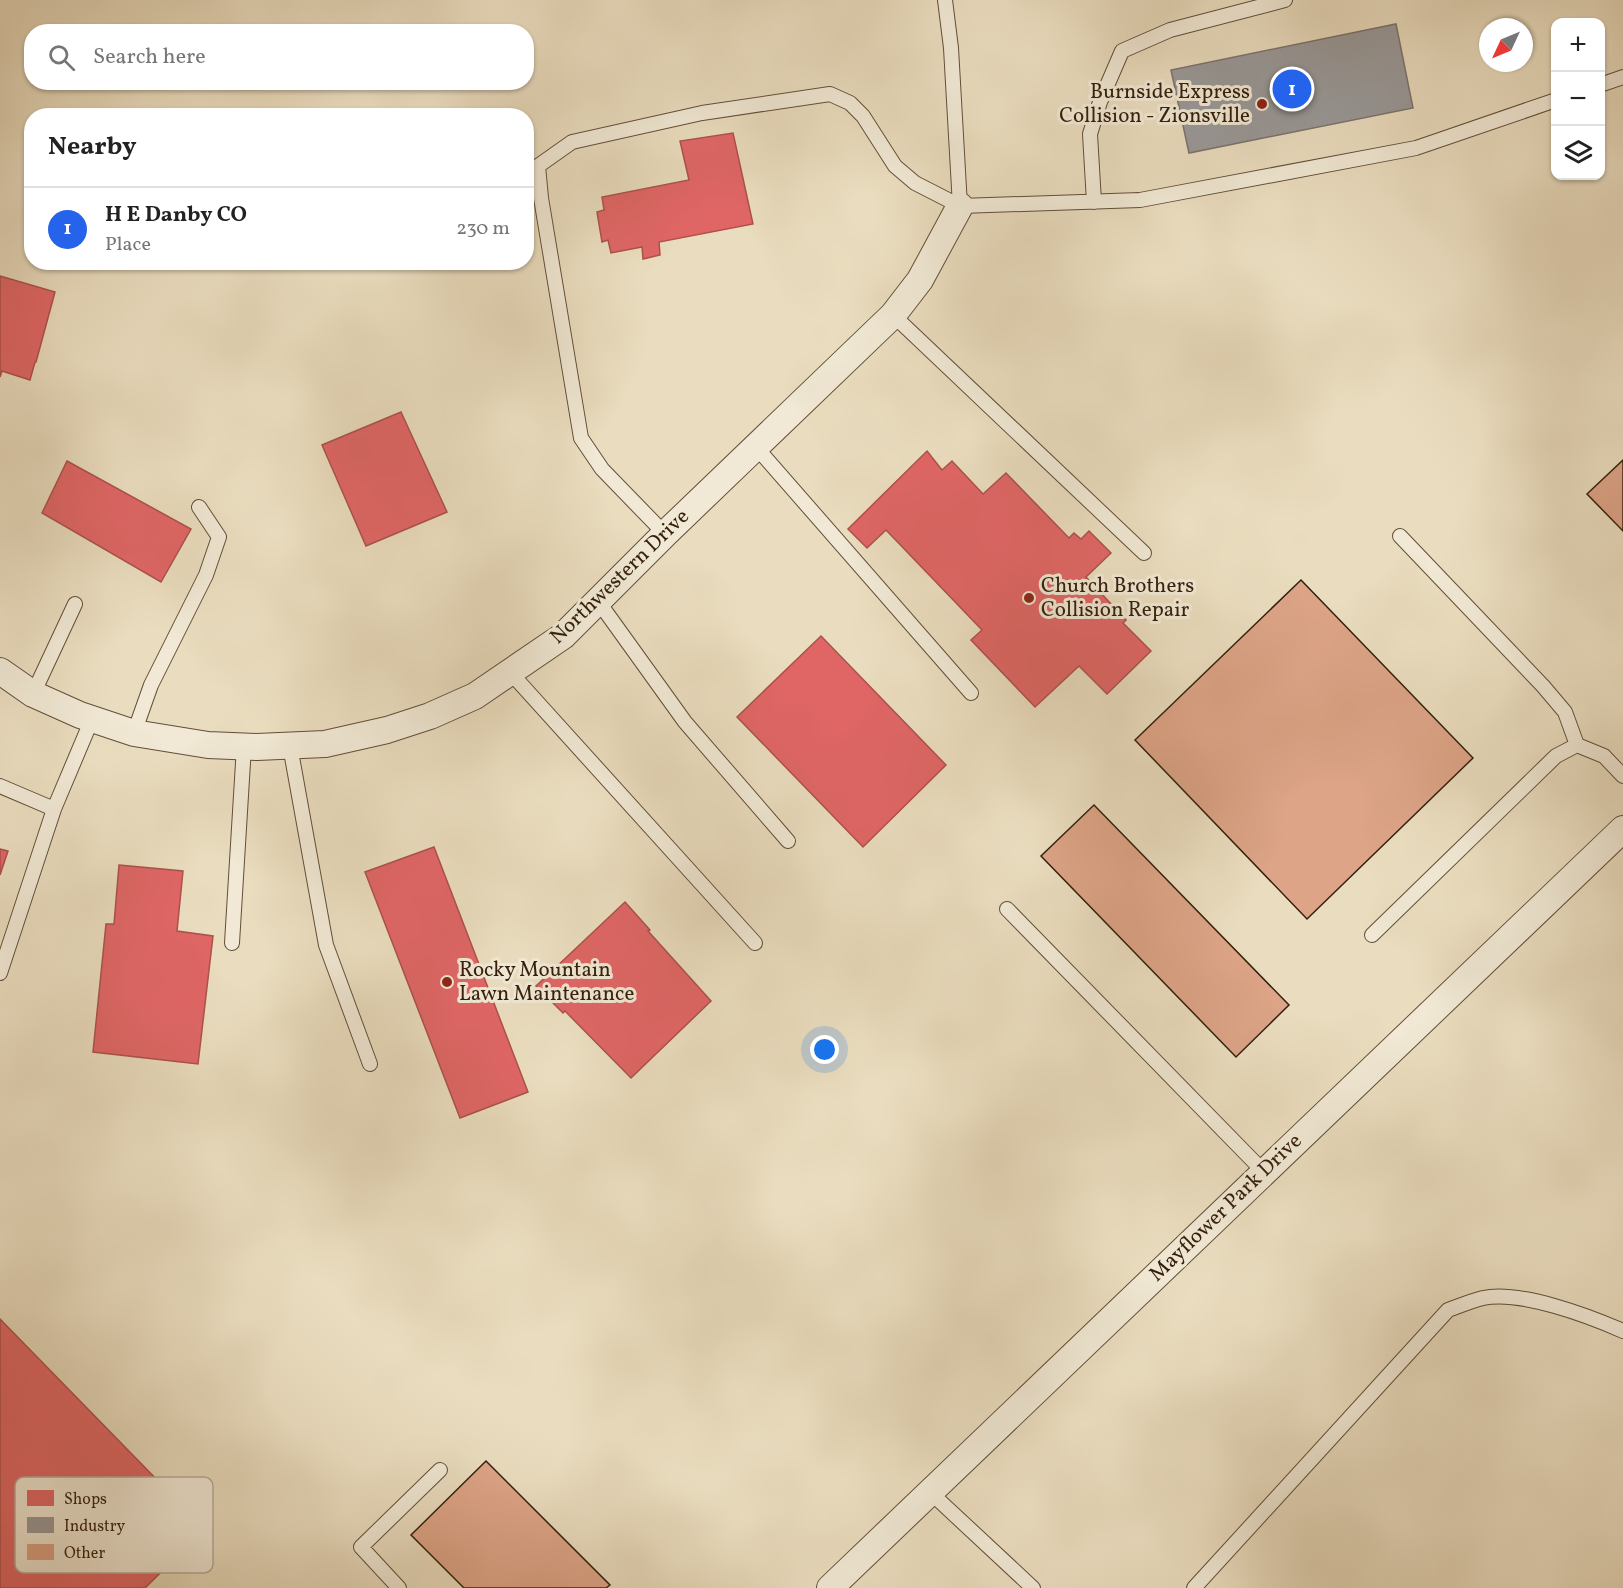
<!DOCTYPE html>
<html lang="en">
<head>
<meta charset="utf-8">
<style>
	:root { --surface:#fff; --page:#f6f6f6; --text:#222; --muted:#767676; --line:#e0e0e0; --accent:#2563eb }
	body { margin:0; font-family:Vollkorn,serif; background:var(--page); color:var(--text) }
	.controls { position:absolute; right:18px; top:18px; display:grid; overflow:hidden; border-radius:12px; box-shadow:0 2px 4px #0004 }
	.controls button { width:54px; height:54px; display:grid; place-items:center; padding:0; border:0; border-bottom:2px solid var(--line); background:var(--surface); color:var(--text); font:30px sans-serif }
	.compass { position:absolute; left:1479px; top:18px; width:54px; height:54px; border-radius:50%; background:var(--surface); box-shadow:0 2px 4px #0004; rotate:226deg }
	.you { position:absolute; left:825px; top:1050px; width:21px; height:21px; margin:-15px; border:4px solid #fff; border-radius:50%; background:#1a73e8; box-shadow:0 0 0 9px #1a73e833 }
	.badge { display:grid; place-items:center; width:39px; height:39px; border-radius:50%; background:var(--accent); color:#fff; font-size:20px; font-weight:700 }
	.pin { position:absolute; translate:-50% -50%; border:3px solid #fff; box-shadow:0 2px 6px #0006 }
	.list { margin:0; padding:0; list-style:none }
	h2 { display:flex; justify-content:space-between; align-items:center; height:78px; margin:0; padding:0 24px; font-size:26px }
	h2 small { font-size:20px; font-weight:400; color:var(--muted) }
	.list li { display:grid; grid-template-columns:39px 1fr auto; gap:18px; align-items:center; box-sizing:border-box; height:84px; padding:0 24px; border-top:2px solid var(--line) }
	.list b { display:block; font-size:22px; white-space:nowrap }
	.list p { margin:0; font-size:20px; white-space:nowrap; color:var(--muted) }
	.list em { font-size:20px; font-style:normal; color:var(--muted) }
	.icon { flex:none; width:33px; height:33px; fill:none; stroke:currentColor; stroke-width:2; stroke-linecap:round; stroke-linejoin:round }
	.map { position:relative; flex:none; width:1623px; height:1588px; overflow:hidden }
	.search { position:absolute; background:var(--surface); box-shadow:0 2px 4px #0004; left:24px; top:24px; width:510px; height:66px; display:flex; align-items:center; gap:15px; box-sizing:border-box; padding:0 21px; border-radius:24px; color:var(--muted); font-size:22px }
	.panel { position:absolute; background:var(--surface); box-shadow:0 2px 4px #0004; left:24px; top:108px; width:510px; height:162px; border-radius:24px }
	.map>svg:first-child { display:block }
	.shops { fill:#e06666; stroke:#ac514b; stroke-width:1.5 }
	.industry { fill:#999; stroke:#7b746f; stroke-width:1.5 }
	.building { fill:#dda487; stroke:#341f0c; stroke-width:1.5 }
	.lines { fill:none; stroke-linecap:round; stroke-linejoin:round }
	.service-casing { stroke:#624e39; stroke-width:16 }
	.minor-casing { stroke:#624e39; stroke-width:28 }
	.service { stroke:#f1e9d5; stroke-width:14 }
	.minor { stroke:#f1e9d5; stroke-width:26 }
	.poi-dot { fill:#8f2418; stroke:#f1e9d5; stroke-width:2 }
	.labels { text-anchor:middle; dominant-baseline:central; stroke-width:6; stroke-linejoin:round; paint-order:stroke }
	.poi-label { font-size:21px; fill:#341f0c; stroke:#f1e9d5; text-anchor:start }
	.street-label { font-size:21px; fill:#341f0c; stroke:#f1e9d5 }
	.key { fill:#f1e9d5; stroke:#b8ac99; stroke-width:1.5 }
	.key-label { font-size:16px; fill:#341f0c }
</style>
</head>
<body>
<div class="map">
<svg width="1623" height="1588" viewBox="0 0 1623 1588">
	<rect width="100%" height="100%" fill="#eaddbf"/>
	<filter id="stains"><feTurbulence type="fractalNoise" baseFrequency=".00333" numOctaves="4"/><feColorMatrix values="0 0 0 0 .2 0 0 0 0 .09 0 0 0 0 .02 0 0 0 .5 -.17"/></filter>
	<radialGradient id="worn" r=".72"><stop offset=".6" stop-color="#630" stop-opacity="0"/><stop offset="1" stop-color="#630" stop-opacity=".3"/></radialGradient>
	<path class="shops" d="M733,133L753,224L659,242L660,255L643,259L642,247L611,253L608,240L602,242L597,212L604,210L602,197L689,180L680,141Z
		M0,276L55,292L36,362H35L30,380L2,371L0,377Z
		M401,412L447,512L366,546L322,445Z
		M927,451L942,470L952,461L983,494L1006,473L1069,538L1074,533L1081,539L1089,531L1111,553L1086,577L1126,620L1123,623L1151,651L1107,694L1079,666L1035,707L971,640L982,630L886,530L867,548L848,529Z
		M67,461L191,529L161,582L42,513Z
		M821,636L946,765L863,847L737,717Z
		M434,847L528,1092L460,1118L365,872Z
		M0,849L8,851L0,875Z
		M119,865L183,871L177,931L213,936L198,1064L93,1052L106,924H114Z
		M625,902L650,930L648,931L711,1001L631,1078L565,1011L563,1013L536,986Z
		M0,1319L205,1529L145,1588H0Z"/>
	<path class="industry" d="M1396,24L1413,108L1189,153L1171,70Z"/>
	<path class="building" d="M1623,460V531L1587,494Z
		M1301,580L1473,758L1307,919L1135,740Z
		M1094,805L1289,1005L1236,1057L1041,856Z
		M486,1461L610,1585L606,1588H464L411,1535Z"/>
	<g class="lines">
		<defs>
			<path id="service" d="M945,0L951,48L960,206
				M1600,85L1623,77
				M1094,202L1090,134L1100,102L1122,51L1170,30L1285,0
				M893,315L1144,553
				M756,447L971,693
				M665,534L602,469L581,438L541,198L538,166L572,142L702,113L830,94L850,103L863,116L895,166L915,183L960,206L1140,200L1416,148L1556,100
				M1400,536L1543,686L1565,712L1577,745
				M598,601L685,722L788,841
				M510,672L755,943
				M33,694L75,604
				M134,733L151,685L206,575L219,537L199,507
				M290,746L326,945L370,1064
				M0,786L54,809
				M1007,909L1264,1172
				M1372,935L1556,756L1577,745L1604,756L1623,776
				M232,943L244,746
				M0,973L54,809L92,719
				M930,1492L1033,1588
				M399,1588L361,1547L440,1470
				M1194,1588L1448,1310C1459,1306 1471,1301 1483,1298C1520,1290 1589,1316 1623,1331"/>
			<path id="minor" d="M0,671L33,694L80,715L134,733L208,745L257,747L325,744L387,730L430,716L475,696L563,636L665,534L893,315L920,280L960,206
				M830,1588L1623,829"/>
		</defs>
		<use href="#service" class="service-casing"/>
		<use href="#minor" class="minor-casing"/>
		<use href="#service" class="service"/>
		<use href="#minor" class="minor"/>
	</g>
	<g class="poi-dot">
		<circle cx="1262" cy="104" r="6"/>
		<circle cx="1029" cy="598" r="6"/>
		<circle cx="447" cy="982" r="6"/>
	</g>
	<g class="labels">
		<g class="poi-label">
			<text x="1250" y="92" text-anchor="end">Burnside Express<tspan x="1250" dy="24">Collision - Zionsville</tspan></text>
			<text x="1041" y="586">Church Brothers<tspan x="1041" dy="24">Collision Repair</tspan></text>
			<text x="459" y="970">Rocky Mountain<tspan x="459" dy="24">Lawn Maintenance</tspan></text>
		</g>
		<g class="street-label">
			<text transform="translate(620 577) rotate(-44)">Northwestern Drive</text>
			<text transform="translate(1226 1208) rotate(-44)">Mayflower Park Drive</text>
		</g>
	</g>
	<rect x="15" y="1477" width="198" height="96" rx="9" class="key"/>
	<rect x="27" y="1490" width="27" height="16" fill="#e06666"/>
	<rect x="27" y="1517" width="27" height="16" fill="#999"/>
	<rect x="27" y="1544" width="27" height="16" fill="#dda487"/>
	<g class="key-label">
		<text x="64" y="1504">Shops</text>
		<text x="64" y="1531">Industry</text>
		<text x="64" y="1558">Other</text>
	</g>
	<rect width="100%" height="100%" filter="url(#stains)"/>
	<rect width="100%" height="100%" fill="url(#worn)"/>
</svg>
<div class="controls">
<button>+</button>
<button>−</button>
<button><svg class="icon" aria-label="layers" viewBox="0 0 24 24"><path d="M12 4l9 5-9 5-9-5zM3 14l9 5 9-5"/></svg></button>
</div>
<svg class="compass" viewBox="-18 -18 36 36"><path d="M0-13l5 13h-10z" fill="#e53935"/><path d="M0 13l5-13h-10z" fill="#767676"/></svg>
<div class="you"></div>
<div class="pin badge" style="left:1292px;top:89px">1</div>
<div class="search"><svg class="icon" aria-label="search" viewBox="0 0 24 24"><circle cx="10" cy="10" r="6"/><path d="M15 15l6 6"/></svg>Search here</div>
<section class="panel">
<h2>Nearby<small></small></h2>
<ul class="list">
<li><span class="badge">1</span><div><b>H E Danby CO</b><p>Place</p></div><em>230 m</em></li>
</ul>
</section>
</div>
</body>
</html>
